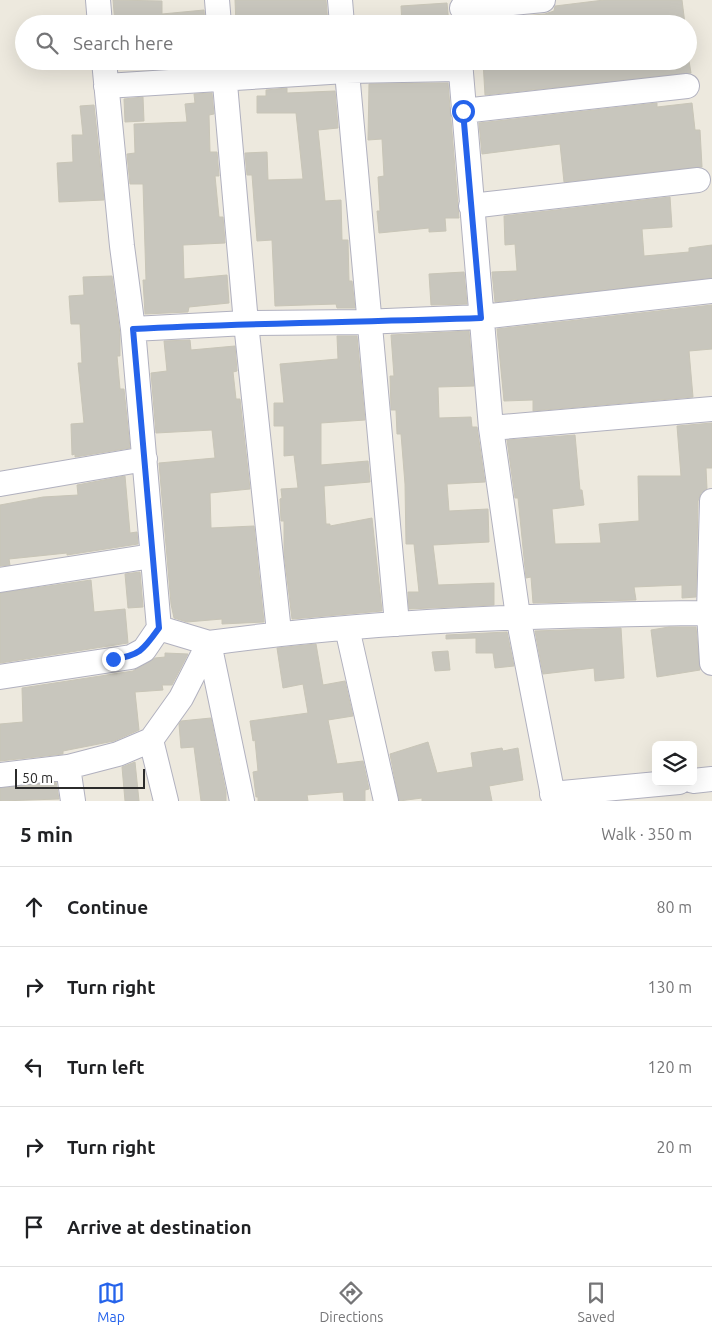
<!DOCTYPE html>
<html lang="en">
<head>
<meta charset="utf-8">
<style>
	:root { --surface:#fff; --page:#f6f6f6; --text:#202124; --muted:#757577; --line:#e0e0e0; --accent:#2563eb }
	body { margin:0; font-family:Ubuntu,sans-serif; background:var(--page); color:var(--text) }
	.controls { position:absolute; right:15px; bottom:15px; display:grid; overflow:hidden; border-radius:8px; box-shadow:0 5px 20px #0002 }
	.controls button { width:45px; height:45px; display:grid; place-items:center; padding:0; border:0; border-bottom:1px solid var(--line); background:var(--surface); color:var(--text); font:25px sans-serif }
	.scale { position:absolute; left:15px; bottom:12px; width:130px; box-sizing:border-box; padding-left:5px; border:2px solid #2b2b2b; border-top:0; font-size:14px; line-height:18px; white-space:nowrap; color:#2b2b2b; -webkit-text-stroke:4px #fff; paint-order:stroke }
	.stop { position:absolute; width:15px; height:15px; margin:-11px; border:4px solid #2563eb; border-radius:50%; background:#fff }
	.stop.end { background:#2563eb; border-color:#fff; box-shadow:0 1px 5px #0008 }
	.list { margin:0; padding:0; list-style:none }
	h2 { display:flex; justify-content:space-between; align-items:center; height:65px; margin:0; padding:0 20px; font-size:21px }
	h2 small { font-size:16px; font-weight:400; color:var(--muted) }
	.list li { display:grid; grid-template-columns:32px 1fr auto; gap:15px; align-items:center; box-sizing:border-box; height:80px; padding:0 20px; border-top:1px solid var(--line) }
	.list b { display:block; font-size:19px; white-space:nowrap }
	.list em { font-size:16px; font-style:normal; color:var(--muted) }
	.icon { flex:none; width:28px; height:28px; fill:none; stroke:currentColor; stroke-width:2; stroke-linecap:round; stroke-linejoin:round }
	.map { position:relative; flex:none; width:712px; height:801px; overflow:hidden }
	.search { position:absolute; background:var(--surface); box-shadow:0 5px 20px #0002; left:15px; right:15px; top:15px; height:55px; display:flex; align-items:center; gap:12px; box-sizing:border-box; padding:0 18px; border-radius:28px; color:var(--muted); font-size:19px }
	.sheet { height:465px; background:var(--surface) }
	nav { display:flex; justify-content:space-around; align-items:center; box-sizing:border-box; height:70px; border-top:1px solid var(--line); background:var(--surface); font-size:14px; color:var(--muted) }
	nav a { display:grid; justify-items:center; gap:2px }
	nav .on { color:var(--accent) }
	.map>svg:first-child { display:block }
	.building { fill:#c8c6bd; stroke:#c8c5b7 }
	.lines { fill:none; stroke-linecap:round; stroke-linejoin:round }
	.minor-casing { stroke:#b1b1bf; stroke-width:26 }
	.minor { stroke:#fff; stroke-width:24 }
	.route { stroke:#2563eb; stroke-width:6 }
</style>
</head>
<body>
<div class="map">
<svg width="712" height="801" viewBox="0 0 712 801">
	<rect width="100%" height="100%" fill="#ede9de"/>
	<path class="building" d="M113,0L162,1V14L204,10L205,24H115Z
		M235,0H326L328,24H236Z
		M604,0H682L685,24H522V16L545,14L554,11L555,6Z
		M447,3L449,24H402L401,6Z
		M505,18V24H480V20Z
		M195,61H209L210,66L195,67Z
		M483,61H508V64L522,61H689L691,73L485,95Z
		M448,83L459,218H445L446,231L429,232V228L379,233L377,211H380L378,177L384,176L382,139L368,140L369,84Z
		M287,88V93L335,91L338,128L318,130L321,159L325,201L341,200L342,240H348L349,281H352L355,308H337L336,304L275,306L272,240L257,241L252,175H247L245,153L267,152L268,180L303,179L296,113H257V96H266V90Z
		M212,93L214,114L209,115L210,152H217L219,176H215L219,217H223L225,243L183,245L184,279L227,275L229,303L189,307L188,312L145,314L143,280H146L143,184H130L127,154L135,153L134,124L187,122L185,104L195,103L194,94Z
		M143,97L144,121L125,122L124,99Z
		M657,103V107L692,103L695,130H700L702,167L564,182L560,144L482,154L479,123Z
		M94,105L104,200L59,202L57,163L73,162L72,135H83L80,106Z
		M670,197L672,227L642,229L644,256L689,252V248L712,245V278L495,302L492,272L517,271L515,244L505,245L504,216Z
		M464,272L467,304L431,305L429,274Z
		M112,276L120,334V356H117L120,389H124L130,448L75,457V454L72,455L71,424L84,423L78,363H82L80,324H71L69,296L84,295L83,277Z
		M712,305V349L689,351L693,397L533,411V400L504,401L497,329Z
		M469,331L474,386L438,387L439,418L471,417L472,427H477L485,482L447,484L449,511L488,509L489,542L433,545L438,585L494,583V605L409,609L408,592H419L414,544H406L405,484L401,434H397L396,410H391V408L390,376H394L391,335Z
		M337,336H357L365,420L321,423V465L368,461L370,482L324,486L326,524H330V526L372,518L382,611L292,619L284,553V521H281L280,499L282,498L281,489L298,488L294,455L284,456V426H274V403H284L280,364L338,359Z
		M190,340L191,350L235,346L237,371L233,372L236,399H240L250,489L210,493L211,528L254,526L264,622L222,624V619L187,622L174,618L171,604L159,463L215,458L212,430L156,433L151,373L167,371L164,341Z
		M712,423V468H706L707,489L701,493L698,501L696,597L682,598V585L634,587L636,600L533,603L531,577L526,578L518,498H515L507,440L575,435L580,490H582L584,505L552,509L555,544L601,543L599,524L639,521L638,476H681L677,426Z
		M125,476L130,533L137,532L138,544L67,555V553L9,559L10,565L0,566V505L43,497L78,495L77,485Z
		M140,572L143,607L128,608L125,574Z
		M91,580L94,612L125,609L128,643L0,663V593Z
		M669,627H696L700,670L657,677L651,630Z
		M621,628L624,678L595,681L594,668L543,674L535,631Z
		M507,632L514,666L495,668L493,653H476V638L446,639V635Z
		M316,644L323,685L345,681L353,716L328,720L337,764L363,761L369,789L365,790V801H344L343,792L307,795L308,801H258V797H256L253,772L258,771L255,740L253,741L250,721L308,713L303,684L283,688L277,648Z
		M448,651L450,670L435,671L432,652Z
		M165,653L188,654L172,685H162L163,690L135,692L139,730L114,741L63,751V754L0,761V724L23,722L22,688L133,671L155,658L165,657Z
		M211,718L226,792V801H201L194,747L181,748L179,724L181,721Z
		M428,742L437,773L473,767L471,753L502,748L503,751L518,748L523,780L489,786L492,801H422V798L399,801L390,754Z
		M135,762L139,801H125L122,767Z
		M56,782L59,799L0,801V788Z"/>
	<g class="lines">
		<defs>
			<path id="minor" d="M98,0L100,24
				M217,0L219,24
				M340,0L342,24
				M462,8L543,0
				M104,61L122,246L133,329L159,628
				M223,61L246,323L279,632
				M346,61L397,624
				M460,61L491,428L518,616L554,801
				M106,86L346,71L459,69
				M463,111L687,86
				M471,206L698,180
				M133,329L246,323L363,322L481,317L712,291
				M491,428L712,409
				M0,484L145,459
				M0,580L152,556
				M709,613L712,663
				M347,628L386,801
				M0,677L131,657L144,650L159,628L209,643L242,801
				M151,740L166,801
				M68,767L73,801
				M0,775L68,767L118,754L151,740L181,698L209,643C375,620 541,615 709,613L712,501
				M693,781L712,779
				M552,794L679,782"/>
		</defs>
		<use href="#minor" class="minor-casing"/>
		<use href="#minor" class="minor"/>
	</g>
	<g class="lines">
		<path class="route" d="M113,659C140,656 144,649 159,628L133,329C249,323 365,322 481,318L463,111"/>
	</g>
</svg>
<div class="controls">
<button><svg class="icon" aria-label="layers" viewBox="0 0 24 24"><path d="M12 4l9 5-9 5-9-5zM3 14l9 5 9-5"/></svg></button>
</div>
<div class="scale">50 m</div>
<div class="stop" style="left:463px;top:111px"></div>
<div class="stop end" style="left:113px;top:659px"></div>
<div class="search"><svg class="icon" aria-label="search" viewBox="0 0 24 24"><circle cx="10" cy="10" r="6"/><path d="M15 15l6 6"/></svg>Search here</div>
</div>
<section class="sheet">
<h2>5 min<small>Walk · 350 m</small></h2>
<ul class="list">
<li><svg class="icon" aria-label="ahead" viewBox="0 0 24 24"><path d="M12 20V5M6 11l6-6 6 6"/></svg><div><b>Continue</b></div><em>80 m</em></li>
<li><svg class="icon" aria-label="right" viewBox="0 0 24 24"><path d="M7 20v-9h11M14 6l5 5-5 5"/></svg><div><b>Turn right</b></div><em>130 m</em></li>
<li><svg class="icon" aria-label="left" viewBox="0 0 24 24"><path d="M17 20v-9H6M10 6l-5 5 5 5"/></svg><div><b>Turn left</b></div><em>120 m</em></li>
<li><svg class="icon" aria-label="right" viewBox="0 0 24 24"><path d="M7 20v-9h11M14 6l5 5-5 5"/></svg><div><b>Turn right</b></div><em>20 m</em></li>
<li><svg class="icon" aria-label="arrive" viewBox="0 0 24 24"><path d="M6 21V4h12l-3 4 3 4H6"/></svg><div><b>Arrive at destination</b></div></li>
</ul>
</section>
<nav>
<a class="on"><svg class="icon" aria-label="map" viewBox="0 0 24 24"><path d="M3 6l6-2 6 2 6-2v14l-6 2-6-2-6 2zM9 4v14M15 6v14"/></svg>Map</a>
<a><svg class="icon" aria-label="directions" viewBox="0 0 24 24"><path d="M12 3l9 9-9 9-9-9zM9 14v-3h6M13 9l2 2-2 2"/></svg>Directions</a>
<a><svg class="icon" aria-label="saved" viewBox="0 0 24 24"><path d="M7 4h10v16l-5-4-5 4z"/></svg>Saved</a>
</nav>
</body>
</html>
